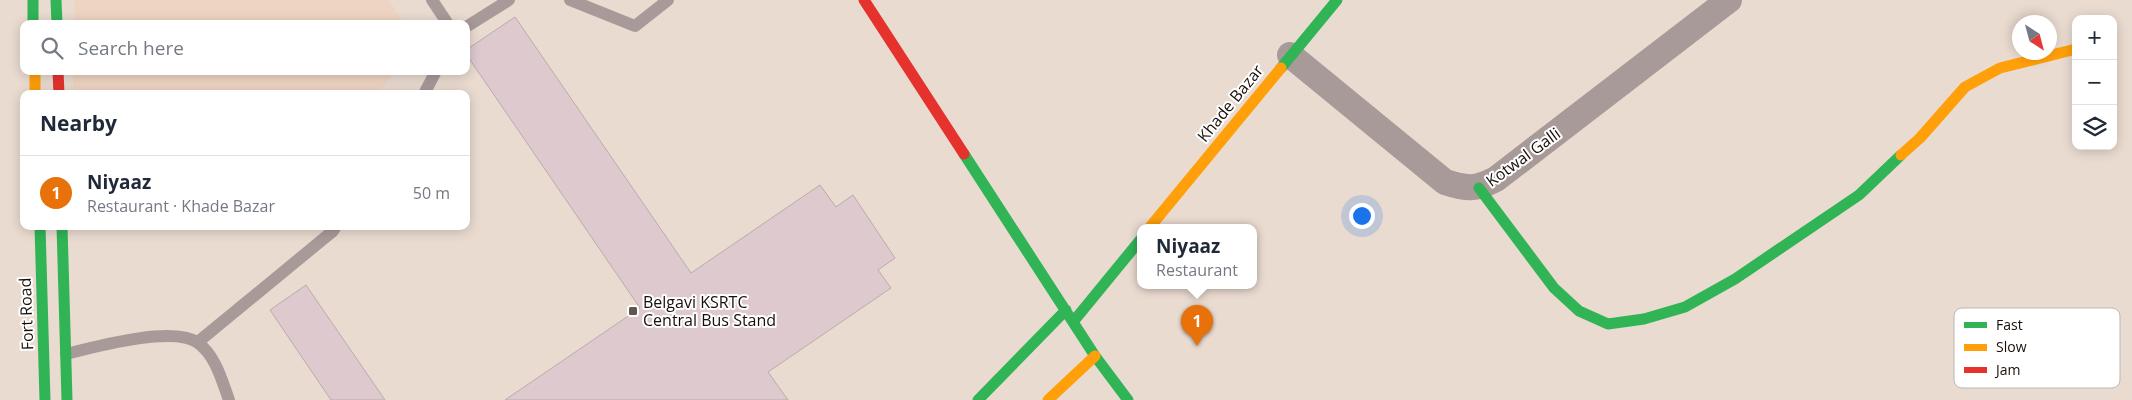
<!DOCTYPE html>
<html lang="en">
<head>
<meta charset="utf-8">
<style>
	:root { --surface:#fff; --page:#f2f2f3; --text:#1f2937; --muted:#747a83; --line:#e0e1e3; --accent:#62564f }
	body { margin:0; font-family:"Open Sans",sans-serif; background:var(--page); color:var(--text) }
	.controls { position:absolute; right:15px; top:15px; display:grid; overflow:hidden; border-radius:10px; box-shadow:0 2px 12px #0003 }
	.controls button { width:45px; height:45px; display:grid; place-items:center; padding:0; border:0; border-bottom:1px solid var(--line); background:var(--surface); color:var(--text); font:25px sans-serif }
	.compass { position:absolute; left:2012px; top:15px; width:45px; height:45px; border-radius:50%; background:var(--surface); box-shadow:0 2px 12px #0003; rotate:144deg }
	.you { position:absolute; left:1361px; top:215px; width:18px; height:18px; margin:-12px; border:4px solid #fff; border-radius:50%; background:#1a73e8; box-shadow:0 0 0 8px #1a73e833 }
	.badge { display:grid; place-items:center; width:32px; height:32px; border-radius:50%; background:var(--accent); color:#fff; font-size:16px; font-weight:700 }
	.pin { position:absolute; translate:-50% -41px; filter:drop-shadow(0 1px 2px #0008) }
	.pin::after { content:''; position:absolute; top:26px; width:18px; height:15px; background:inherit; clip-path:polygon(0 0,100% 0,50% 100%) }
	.popup { position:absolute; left:1137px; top:224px; width:120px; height:65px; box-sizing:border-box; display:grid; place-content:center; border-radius:10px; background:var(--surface); filter:drop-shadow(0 1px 4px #0005); font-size:16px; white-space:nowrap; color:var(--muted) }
	.popup b { font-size:19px; color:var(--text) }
	.popup::after { content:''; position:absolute; left:50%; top:100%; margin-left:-10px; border:10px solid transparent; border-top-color:var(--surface) }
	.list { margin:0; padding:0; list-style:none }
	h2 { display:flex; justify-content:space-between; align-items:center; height:65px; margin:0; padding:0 20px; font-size:21px }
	h2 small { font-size:16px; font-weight:400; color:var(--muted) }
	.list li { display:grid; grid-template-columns:32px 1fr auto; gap:15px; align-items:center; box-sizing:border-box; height:75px; padding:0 20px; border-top:1px solid var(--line) }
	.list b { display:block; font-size:19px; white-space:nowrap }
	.list p { margin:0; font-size:16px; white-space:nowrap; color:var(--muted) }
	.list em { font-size:16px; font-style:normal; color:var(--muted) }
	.icon { flex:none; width:28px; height:28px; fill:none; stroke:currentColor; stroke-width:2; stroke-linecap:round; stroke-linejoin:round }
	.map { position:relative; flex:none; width:2132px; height:400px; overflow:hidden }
	.search { position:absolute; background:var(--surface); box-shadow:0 2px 12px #0003; left:20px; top:20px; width:450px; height:55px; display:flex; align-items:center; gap:12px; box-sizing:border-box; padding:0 18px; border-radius:10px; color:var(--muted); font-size:19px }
	.panel { position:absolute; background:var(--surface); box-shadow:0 2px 12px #0003; left:20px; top:90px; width:450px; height:140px; border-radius:10px }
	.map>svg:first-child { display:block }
	.built { fill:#eed4c3 }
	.building { fill:#dec9cf; stroke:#b7acab }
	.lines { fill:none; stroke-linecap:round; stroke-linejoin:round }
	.lane { stroke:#a99a9a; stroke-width:12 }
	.street { stroke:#a99a9a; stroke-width:26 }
	.fast { stroke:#30b455; stroke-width:11 }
	.slow { stroke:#ff9f0a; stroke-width:11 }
	.jam { stroke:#e5322d; stroke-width:11 }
	.poi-dot { fill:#62564f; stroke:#fff; stroke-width:2 }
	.labels { text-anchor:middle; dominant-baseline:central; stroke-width:4; stroke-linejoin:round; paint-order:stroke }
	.street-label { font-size:16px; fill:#180f09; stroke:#fff }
	.poi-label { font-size:16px; fill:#180f09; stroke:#fff; text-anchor:start }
	.key { fill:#fff; stroke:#bab7b5; stroke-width:1 }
	.key-label { font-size:14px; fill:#180f09 }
</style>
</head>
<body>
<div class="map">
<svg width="2132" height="400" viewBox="0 0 2132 400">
	<rect width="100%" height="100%" fill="#eadbd0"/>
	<path class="built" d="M74,0H389L405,24H74Z
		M73,71H395L378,94H73Z"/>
	<path class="building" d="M515,17L691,273L820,185L836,207L853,195L895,258L878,270L891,288L768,372L788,400H505L640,308L466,54V50Z
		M306,285L385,400H331L270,310Z"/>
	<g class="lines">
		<path class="lane" d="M432,0L448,24
			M570,0L635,26L668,0
			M466,27L509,0
			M424,94L436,71
			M198,342L333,231L336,226
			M66,354C94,347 174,325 198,343C216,356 222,381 229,400"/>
		<path class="street" d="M1290,55L1445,182C1467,189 1475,190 1496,179L1729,0"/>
		<path class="fast" d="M33,0V24
			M56,0L57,24
			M1281,68L1337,0
			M964,154L1095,356L1128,400
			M1479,188L1554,288L1579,311L1608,324L1644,319L1685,307L1735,279L1859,195L1901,155
			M40,226L45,400
			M62,226L67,400
			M1073,322L1141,239
			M978,400L1066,310"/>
		<path class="slow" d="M35,71V94
			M1901,155L1920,138L1965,87L2000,68L2076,49
			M1150,227L1281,68
			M1048,400L1095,356"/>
		<path class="jam" d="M864,0L964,154
			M58,71L59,94"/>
	</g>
	<rect class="poi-dot" x="628" y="306" width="10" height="10" rx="2.5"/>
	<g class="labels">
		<g class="street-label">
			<text transform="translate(1230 103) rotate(-51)">Khade Bazar</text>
			<text transform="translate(1523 157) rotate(-36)">Kotwal Galli</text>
			<text transform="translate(26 314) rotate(-92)">Fort Road</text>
		</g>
		<g class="poi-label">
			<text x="643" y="302">Belgavi KSRTC<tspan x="643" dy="18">Central Bus Stand</tspan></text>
		</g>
	</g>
	<rect x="1954" y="308" width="166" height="80" rx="8" class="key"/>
	<rect x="1964" y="322" width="23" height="6" fill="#30b455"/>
	<rect x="1964" y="344" width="23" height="7" fill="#ff9f0a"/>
	<rect x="1964" y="367" width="23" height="6" fill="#e5322d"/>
	<g class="key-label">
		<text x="1996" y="330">Fast</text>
		<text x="1996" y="352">Slow</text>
		<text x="1996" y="375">Jam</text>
	</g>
</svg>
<div class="controls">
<button>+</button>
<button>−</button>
<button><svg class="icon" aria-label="layers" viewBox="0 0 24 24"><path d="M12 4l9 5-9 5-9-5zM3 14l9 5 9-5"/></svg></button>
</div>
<svg class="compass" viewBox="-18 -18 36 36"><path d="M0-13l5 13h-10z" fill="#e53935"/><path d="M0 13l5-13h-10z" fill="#747a83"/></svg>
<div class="you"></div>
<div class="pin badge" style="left:1197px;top:346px;background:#e8710a">1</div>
<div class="popup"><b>Niyaaz</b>Restaurant</div>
<div class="search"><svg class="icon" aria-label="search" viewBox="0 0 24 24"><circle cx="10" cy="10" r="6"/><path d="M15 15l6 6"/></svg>Search here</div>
<section class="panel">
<h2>Nearby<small></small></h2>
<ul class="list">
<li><span class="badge" style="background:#e8710a">1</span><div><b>Niyaaz</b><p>Restaurant · Khade Bazar</p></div><em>50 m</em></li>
</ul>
</section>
</div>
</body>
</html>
